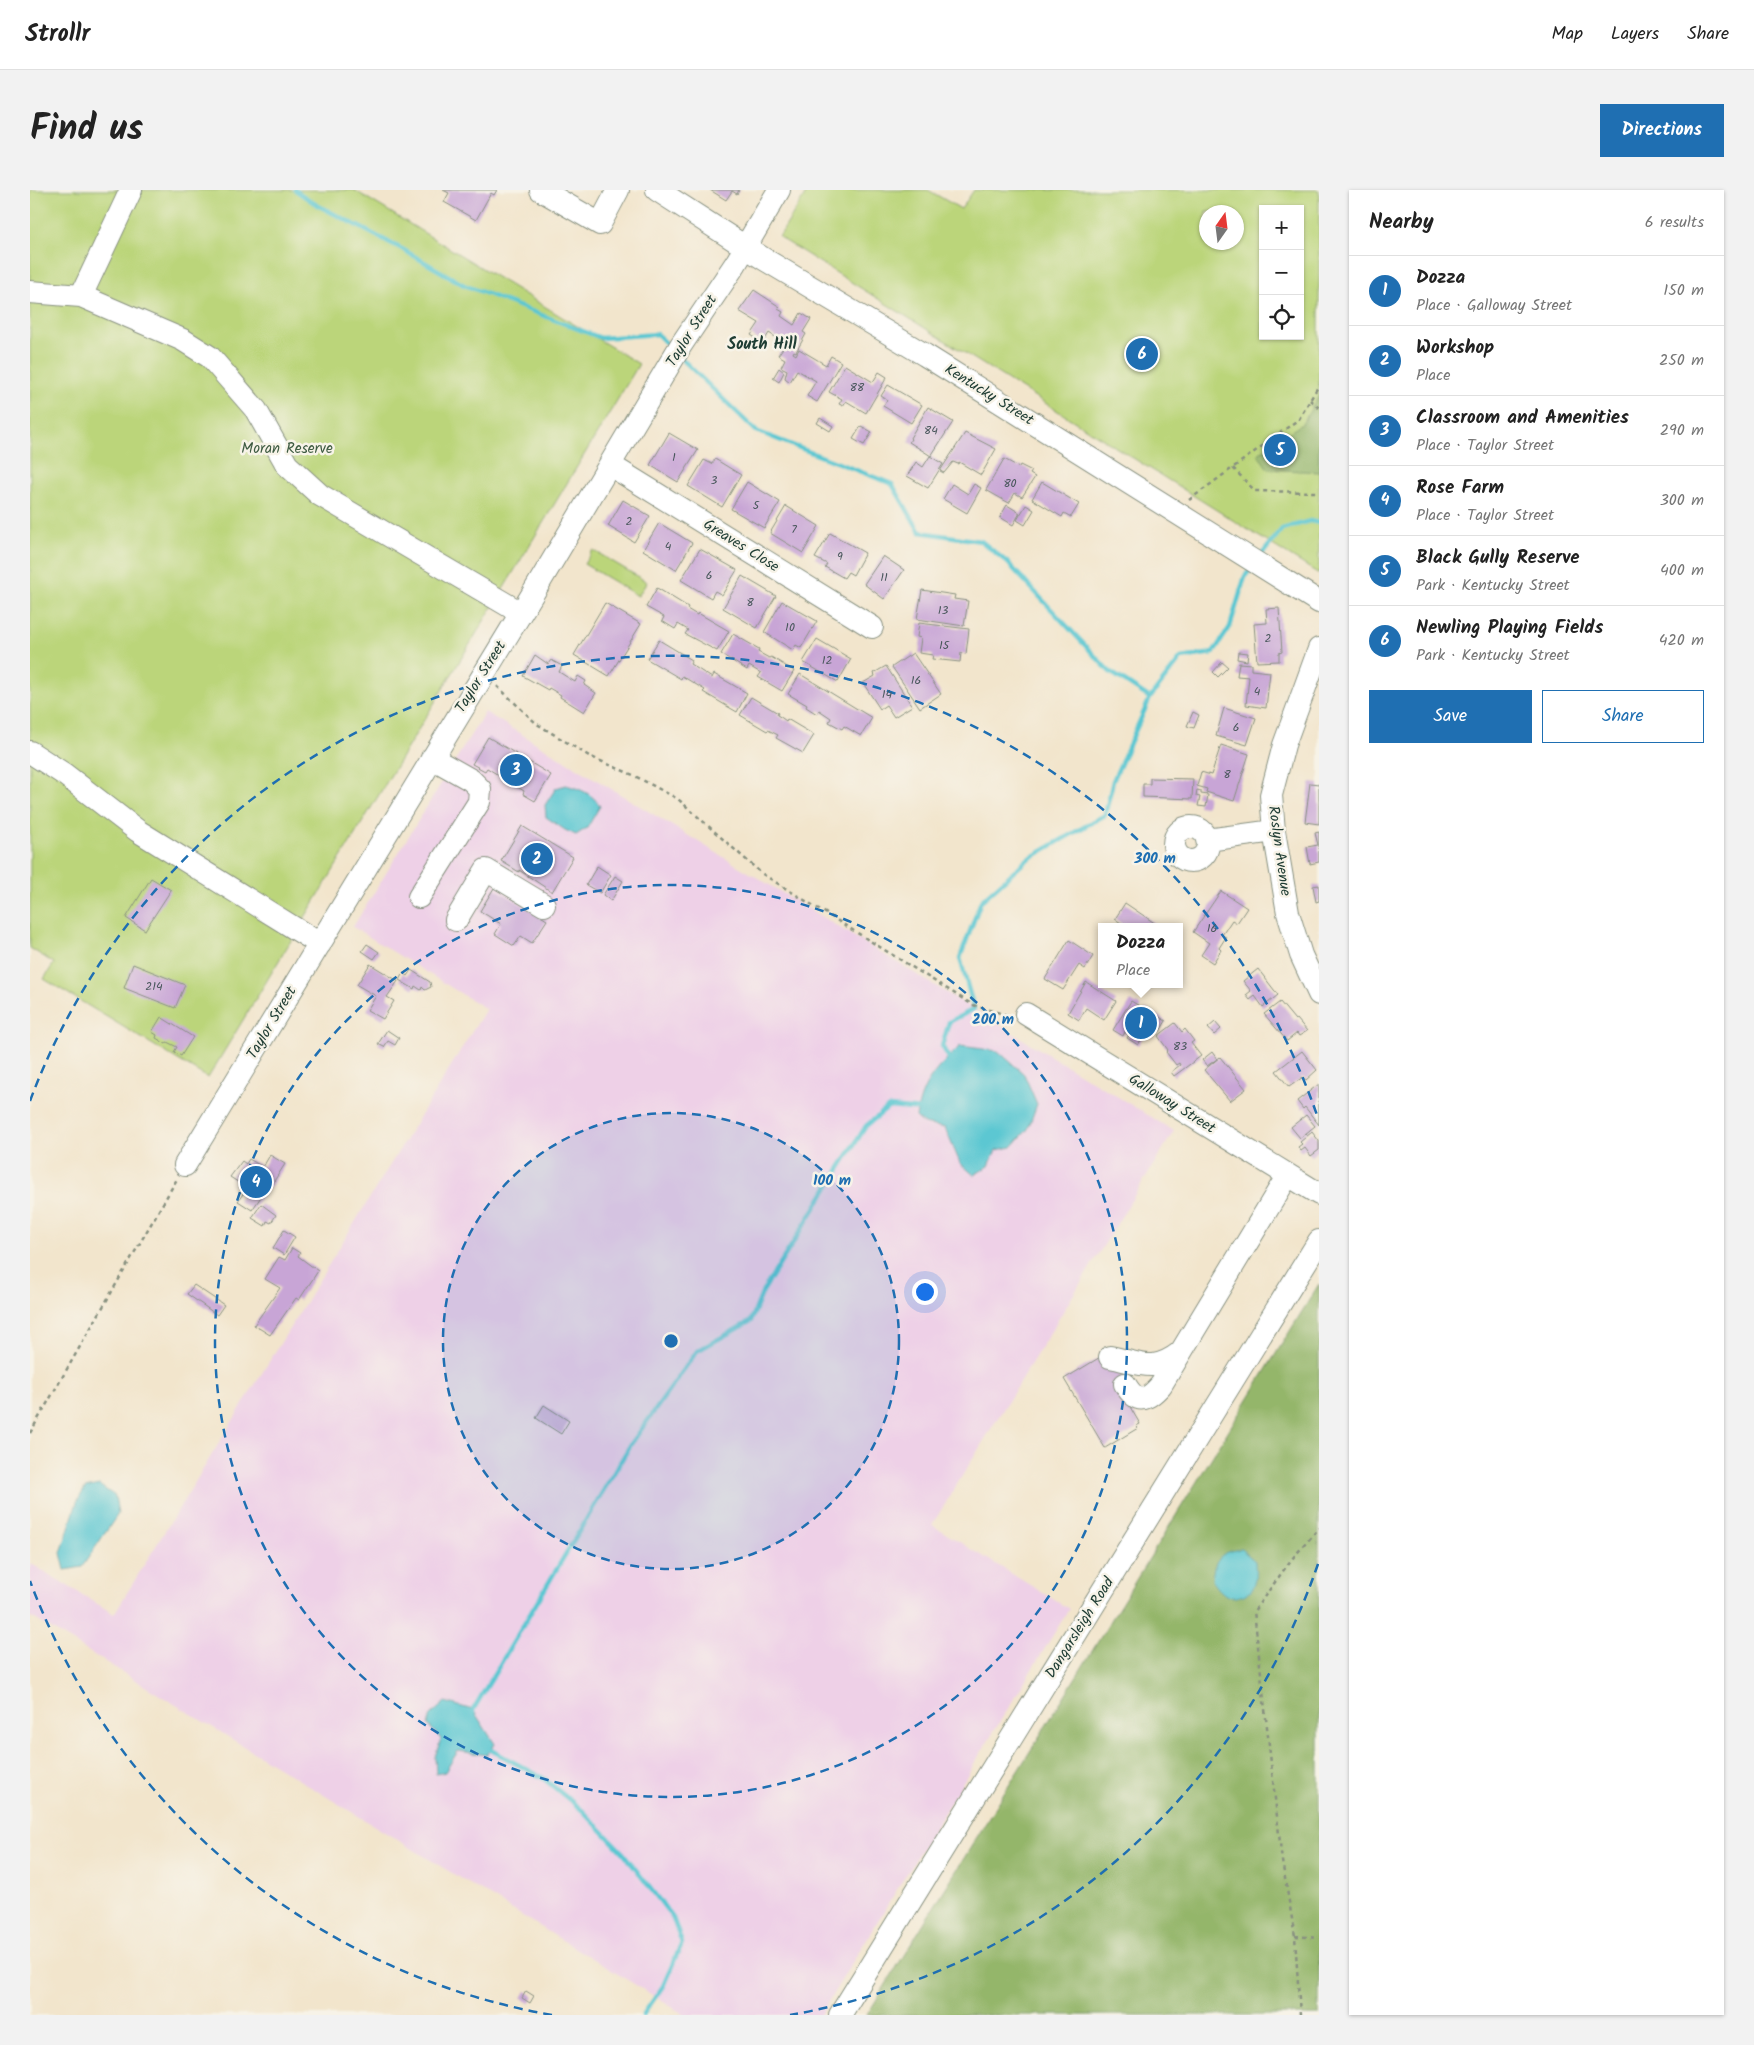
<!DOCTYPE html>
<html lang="en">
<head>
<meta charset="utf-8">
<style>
	:root { --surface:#fff; --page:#f2f2f2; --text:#222; --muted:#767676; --line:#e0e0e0; --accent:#1f6fb2 }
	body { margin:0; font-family:Kalam,sans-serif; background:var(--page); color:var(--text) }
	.controls { position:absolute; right:15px; top:15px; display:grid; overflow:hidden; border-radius:0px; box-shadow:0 1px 4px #0004 }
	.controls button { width:45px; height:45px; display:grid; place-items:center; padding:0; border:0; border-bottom:1px solid var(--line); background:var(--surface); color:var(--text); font:25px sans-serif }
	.compass { position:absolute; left:1169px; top:15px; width:45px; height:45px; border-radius:50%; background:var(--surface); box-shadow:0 1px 4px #0004; rotate:14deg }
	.you { position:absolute; left:894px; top:1101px; width:18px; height:18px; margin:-12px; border:4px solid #fff; border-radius:50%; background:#1a73e8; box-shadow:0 0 0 8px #1a73e833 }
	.badge { display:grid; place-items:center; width:32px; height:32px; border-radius:50%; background:var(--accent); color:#fff; font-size:16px; font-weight:700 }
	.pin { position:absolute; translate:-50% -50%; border:2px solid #fff; box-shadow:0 1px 5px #0006 }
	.popup { position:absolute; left:1068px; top:733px; width:85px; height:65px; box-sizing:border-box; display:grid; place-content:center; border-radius:0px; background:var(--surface); filter:drop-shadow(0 1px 4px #0005); font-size:16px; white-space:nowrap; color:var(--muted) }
	.popup b { font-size:19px; color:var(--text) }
	.popup::after { content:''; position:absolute; left:50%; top:100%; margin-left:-10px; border:10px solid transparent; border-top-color:var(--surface) }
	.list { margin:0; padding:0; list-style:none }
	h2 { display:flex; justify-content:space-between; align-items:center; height:65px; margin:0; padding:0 20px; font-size:21px }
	h2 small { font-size:16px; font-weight:400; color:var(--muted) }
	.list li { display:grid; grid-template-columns:32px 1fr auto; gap:15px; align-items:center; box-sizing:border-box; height:70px; padding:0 20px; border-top:1px solid var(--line) }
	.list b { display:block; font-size:19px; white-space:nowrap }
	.list p { margin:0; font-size:16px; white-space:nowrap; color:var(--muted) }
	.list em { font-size:16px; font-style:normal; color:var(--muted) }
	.actions { display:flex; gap:10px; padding:15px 20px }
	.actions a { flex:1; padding:11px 0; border:1px solid var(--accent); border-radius:0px; text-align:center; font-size:18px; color:var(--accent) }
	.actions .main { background:var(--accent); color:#fff }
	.icon { flex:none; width:28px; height:28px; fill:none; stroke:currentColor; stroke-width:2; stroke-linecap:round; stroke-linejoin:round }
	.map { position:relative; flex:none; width:1289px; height:1825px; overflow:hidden; border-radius:0px }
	header { display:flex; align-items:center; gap:30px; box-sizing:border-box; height:70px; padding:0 25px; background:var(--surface); border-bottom:1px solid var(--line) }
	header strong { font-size:24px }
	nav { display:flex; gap:28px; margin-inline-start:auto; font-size:18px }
	.intro { display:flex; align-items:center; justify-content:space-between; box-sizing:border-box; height:120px; padding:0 30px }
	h1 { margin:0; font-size:35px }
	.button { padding:12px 22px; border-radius:0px; background:var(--accent); color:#fff; font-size:18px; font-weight:700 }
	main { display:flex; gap:30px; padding:0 30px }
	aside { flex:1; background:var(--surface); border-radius:0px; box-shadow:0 1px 4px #0004 }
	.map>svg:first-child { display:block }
	.built { fill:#eed0e7 }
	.green { fill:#bbd57a; stroke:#6d8957; fill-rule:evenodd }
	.forest { fill:#94b66a; stroke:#5a7a4f }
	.water { fill:#5bc7d2; stroke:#3d8283 }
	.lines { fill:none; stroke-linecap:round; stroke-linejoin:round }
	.stream { stroke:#5bc7d2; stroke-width:4.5 }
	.building { fill:#c8a5d6 }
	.minor-casing { stroke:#889180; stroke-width:24 }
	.path { stroke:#889180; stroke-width:2.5; stroke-dasharray:4 4; stroke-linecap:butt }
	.minor { stroke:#fff; stroke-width:22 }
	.ring { fill:none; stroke:#1f6fb2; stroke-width:2.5; stroke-dasharray:9 6 }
	.labels { text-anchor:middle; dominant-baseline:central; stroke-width:5; stroke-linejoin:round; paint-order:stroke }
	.number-label { font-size:12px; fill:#49575c }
	.street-label { font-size:15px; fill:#1f3d34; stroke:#f7f3e8 }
	.park-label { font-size:15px; fill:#3e5b42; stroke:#f7f3e8 }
	.neighbourhood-label { font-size:16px; font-weight:bold; fill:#1f3d34; stroke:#f7f3e8 }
	.centre { fill:#1f6fb2; stroke:#f7f3e8; stroke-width:2.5 }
	.ring-label { font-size:15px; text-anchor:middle; font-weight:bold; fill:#1f6fb2; stroke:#f7f3e8; stroke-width:5; stroke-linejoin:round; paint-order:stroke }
</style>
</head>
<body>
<header>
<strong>Strollr</strong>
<nav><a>Map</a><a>Layers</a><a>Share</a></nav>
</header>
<div class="intro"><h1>Find us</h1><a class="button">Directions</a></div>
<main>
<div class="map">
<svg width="1289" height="1825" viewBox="0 0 1289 1825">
	<rect width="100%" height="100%" fill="#f7f3e8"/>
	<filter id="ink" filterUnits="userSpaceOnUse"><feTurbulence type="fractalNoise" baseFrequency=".02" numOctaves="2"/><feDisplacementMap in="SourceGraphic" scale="10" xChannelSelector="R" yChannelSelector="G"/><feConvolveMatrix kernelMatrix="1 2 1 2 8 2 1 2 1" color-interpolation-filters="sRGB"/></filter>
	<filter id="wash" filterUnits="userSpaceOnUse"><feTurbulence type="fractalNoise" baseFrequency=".0096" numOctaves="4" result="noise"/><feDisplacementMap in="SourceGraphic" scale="20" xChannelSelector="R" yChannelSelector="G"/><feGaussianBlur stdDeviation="1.12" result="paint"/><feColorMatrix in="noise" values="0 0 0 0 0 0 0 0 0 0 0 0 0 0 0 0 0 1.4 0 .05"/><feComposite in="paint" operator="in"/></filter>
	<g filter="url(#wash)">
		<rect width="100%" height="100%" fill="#f2e5cc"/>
		<path class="built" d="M455,522L1144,941L902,1335L1039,1419L790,1825H655L0,1426V1373L84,1424L456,819L323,737Z"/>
		<path class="green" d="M0,0H324L609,174L178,888L14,789L24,773L0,758Z
			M778,0H898L931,19L944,0H1289V384L749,47ZM1233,19H1270V146H1233ZM1176,22H1206V52H1176Z
			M563,360L617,392L608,406L554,374Z"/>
		<path class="forest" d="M1289,205V282L1238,279L1228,264L1273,233Z
			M1289,1094V1825H837Z"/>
		<path class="water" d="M536,595C550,599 562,603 570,616L557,638L546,645L535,640L516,627L515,615L526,598Z
			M930,856L968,861L994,884L1007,914L998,939L982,957L966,960L959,976L944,985L930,973L915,938L894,934L886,927C892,891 906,880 930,856Z
			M69,1295L85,1306L88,1324L52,1377L35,1380L31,1363L47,1312L55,1298Z
			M1211,1359L1225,1371C1226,1389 1227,1404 1206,1407C1201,1408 1196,1406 1192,1402C1188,1399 1185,1394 1182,1390C1184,1369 1190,1362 1211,1359Z
			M415,1512L443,1520L465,1554L457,1565L428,1561L415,1582L406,1584L405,1567L411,1549L398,1535L401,1525Z"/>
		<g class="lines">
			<path class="stream" d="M265,0L287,15L372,59L434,95L571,148L627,144L642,159
				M651,168L726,241L862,294L890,342L951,351L978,373L1079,481L1120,508
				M1230,367L1252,339L1280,331L1289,333
				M922,873L912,856L919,832L944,819L930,768L951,711L998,669L1075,625L1083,591L1120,508L1151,468L1183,463L1200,437L1215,386L1223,377
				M443,1524V1520L601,1254L667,1161L721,1131L733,1101L836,936L859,917L893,920
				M457,1556L461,1560L513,1588L553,1621L594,1664L643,1728L652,1753L633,1796L613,1825"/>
		</g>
		<g id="blocks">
			<path class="building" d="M413,0H467L464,5L461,3L446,30L414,12L419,3Z
				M680,0H709L707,4L702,1L696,10Z
				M724,100L750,117L748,119L753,122L751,126L764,135L771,123L781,129L773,142L776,144L766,162L764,161L763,163L766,165L769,159L796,175L801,166L811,172L787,212L777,206L786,191L767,180L760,192L755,188L757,180L751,177L755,169L748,165L755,155L753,152L739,143L733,153L721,145L729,133L709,121Z
				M815,175L843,192L849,182L857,187L836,223L816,211L813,216L809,214L812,209L799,202Z
				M749,178L754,182L749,192L743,188Z
				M858,195L892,215L881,233L853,216L857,210L851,206Z
				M898,217L923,232L901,266L879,252L881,249L880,248Z
				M790,228L803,236L800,241L787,233Z
				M831,236L842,242L834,255L823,249Z
				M639,243L668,260L648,292L620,275Z
				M935,243L966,259L951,285L929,272L928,274L923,272L914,283L910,281Z
				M900,266L913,274L898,298L877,286L886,272L893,277Z
				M685,269L711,285L692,317L658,296L674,270L682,274Z
				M974,269L989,277L990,275L1002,281L1000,284L1005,287L992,307L985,303L979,313L956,300Z
				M717,292L750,312L734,338L701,319Z
				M1012,292L1049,314L1041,327L1034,323L1032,327L1002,309Z
				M922,294L938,304L944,294L951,298L937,323L913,309Z
				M593,310L620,326L604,352L578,336Z
				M977,315L990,323L983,335L970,327Z
				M996,315L1004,320L995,335L987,330Z
				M756,316L789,336L773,363L740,343Z
				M629,333L662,353L646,380L613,360Z
				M800,343L835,363L823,385L818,382L814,388L795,377L797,374L785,368Z
				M670,359L707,380L692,405L685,401L681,408L651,390Z
				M853,366L874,380L854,409L834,394Z
				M712,386L746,406L727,438L693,418Z
				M627,398L658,417L657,419L667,425L668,423L699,441L687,461L655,444L658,440L648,434L645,439L632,431L634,427L616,417Z
				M892,400L925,405L924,409L938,411L934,436L887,429Z
				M752,411L787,431L771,458L766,455L763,460L734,442Z
				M575,413L611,434L579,486L544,465Z
				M1249,418L1252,462L1249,463V471L1227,472L1224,434L1237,433L1236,419Z
				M889,433L939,439L936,464L931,463L930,472L902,469L903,465L889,463L891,448L887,447Z
				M703,444L729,459L728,462L739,468L741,467L764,481L752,501L728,487L731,483L724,479L719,476L717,480L691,464Z
				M787,449L821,469L808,492L773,472Z
				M629,450L662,470L660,474L682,488L684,484L717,503L707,522L673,502L675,500L652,486L651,489L617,469Z
				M1208,462L1218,463L1217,471L1207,469Z
				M883,463L911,504L890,518L862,477Z
				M505,465L518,474L521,470L532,476L529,482L545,492L548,486L556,491L554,495L566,503L554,522L530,507L531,505L519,498L518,500L493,486Z
				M1192,472L1198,477L1188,487L1183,482Z
				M1209,473L1221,474V480L1240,482L1236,518L1216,515L1219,487L1207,486Z
				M856,476L882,516L864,527L856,515L850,519L833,493L845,486L844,483Z
				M770,484L842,528L831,546L814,536L812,539L799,532L801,528L789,520L787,524L776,517L777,515L758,504Z
				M721,507L748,523L747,525L752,528L756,531L757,529L784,545L773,563L746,548L748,545L738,540L737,541L710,525Z
				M1194,518L1226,528L1217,555L1186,546Z
				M1163,522L1169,525L1164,538L1157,536Z
				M458,547L521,585L505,611L493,604L494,601L457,578L455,581L442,574Z
				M1191,555L1219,564L1204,611L1176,602L1177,599L1167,596L1171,582L1181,585Z
				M1120,588L1163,589L1162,609L1113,607V594H1120Z
				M1280,593L1289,594V634L1275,632Z
				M1167,600L1171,601V604L1178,605L1176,617L1168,616L1170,607L1166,606Z
				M492,636L543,667L522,702L489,680V682L471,671Z
				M1289,642V672L1280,674L1277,657L1288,655L1285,643Z
				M567,676L581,685L570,703L556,695Z
				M585,686L593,691L581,711L573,705Z
				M121,688L141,700L115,740L96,728Z
				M1289,695V711L1286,712L1283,696Z
				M464,698L517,730L502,753L491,746L484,756L465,744L471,734L450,721Z
				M1191,701L1217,718L1207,733L1202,730L1192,745L1196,747L1189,758L1191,760L1183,773L1171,765L1179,753L1163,742Z
				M1095,713L1126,734L1124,737H1097L1085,729Z
				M1039,750L1063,766L1055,779L1049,775L1033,800L1015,789Z
				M337,754L349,762L344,769L332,761Z
				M103,774L155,795L145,818L94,798Z
				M340,774L368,791L357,807L364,811L353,829L337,820L346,806L327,795Z
				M1228,779L1248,805L1233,817L1225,806L1220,810L1216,805L1221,801L1213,791Z
				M381,780L400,792L401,797L395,800L392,797L391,800L385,796L384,799L369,790L373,783L377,786Z
				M1056,792L1086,811L1074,830L1056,818L1049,830L1038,823Z
				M1101,811L1111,817L1107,823L1111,826L1116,819L1136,831L1130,841L1120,835L1108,855L1097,848L1099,845L1095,842L1093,846L1083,840Z
				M1250,812L1265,830L1267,829L1277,841L1269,846L1267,843L1257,851L1234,824Z
				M131,827L163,847L151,866L144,862L147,857L137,852L136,854L126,848L127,845L122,842Z
				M1185,832L1191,839L1184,845L1178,838Z
				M1145,833L1152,842L1155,839L1164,851L1161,853L1171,866L1144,886L1141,882L1150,875L1149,873L1146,875L1136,862L1138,860L1128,846Z
				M357,840L369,848L365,855L358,851L354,857L348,854Z
				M1272,861L1287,880L1276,890L1273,887L1259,897L1246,881Z
				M1182,862L1187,869L1177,876L1172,870Z
				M1190,867L1216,899L1200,911L1174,880Z
				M1289,894V935L1275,917L1273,919L1267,911Z
				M1276,925L1285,936L1270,948L1261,937Z
				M1282,942L1289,951V960L1281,966L1275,958L1271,961L1268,957L1272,954L1270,952Z
				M240,965L255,974L239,999L237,998L222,1020L208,1011L217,998L200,987L212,971L216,974L219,969L233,977Z
				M231,1014L246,1025L241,1033L237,1031L235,1036L222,1028Z
				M254,1040L265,1047L254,1065L243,1058Z
				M262,1058L270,1063L268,1066L288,1081L269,1110L266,1108L240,1145L224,1135L250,1098L235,1089L249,1067L255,1070Z
				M164,1095L194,1115L187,1125L157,1104Z
				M1072,1166L1090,1172L1101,1191L1089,1198L1110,1234L1106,1236L1108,1238L1075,1258L1034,1189Z
				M514,1215L539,1231L531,1244L506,1228Z
				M496,1801L504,1806L500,1813L492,1808Z"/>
		</g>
	</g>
	<g filter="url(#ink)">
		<use href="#blocks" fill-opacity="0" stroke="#889180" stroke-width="1"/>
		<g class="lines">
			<defs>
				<path id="minor" d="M511,0L570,34L588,0
					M627,0L734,69L895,165L1289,412
					M0,102L51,106L153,150L180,167L226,220L257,275L290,305L491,423
					M51,106L101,0
					M580,275L842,437
					M1289,459L1254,555L1241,605L1244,641L1258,723L1271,765L1289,804
					M0,562L34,584L108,641L290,754
					M1144 654a17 17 0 1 1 34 0a17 17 0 1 1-34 0Z
					M1177,650L1244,641
					M389,707L449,612L450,599L441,590L402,568
					M426,730L456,680L514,715
					M996,824L1289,1004
					M155,975L502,405L651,155L706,73L749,0
					M1080,1167C1111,1173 1123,1184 1151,1162
					M1095,1194C1107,1215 1117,1211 1131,1195L1258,985
					M810,1825L1289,1051"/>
			</defs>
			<use href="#minor" class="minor-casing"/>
			<path class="path" d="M1280,210L1289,218
				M1203,278L1225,301L1289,302
				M1159,310L1269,229L1289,195
				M467,496L507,534L559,566L603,585L648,609L731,683L943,815L977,825
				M0,1243L147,989
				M1265,1746L1289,1748
				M1270,1825L1265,1746L1252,1671L1224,1421L1261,1370L1289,1338"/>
			<use href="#minor" class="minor"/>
		</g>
	</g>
	<circle cx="641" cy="1151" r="228" fill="#1f6fb2" fill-opacity=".12"/>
	<g class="ring">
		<circle cx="641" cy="1151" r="228"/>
		<circle cx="641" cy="1151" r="456"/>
		<path d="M1288 1374A684 684 0 0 1 760 1825M522 1825A684 684 0 0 1 0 1391M0 911A684 684 0 0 1 1288 928"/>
	</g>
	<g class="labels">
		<g class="number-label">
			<text x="827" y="197">88</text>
			<text x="901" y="240">84</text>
			<text x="644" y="267">1</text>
			<text x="684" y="290">3</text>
			<text x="980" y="293">80</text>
			<text x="726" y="315">5</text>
			<text x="599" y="331">2</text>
			<text x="764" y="339">7</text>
			<text x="638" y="356">4</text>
			<text x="810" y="366">9</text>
			<text x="679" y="385">6</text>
			<text x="854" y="387">11</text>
			<text x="720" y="412">8</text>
			<text x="913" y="420">13</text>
			<text x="760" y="437">10</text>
			<text x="1238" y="448">2</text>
			<text x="914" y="455">15</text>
			<text x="797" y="470">12</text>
			<text x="886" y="490">16</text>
			<text x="1227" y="501">4</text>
			<text x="857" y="504">14</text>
			<text x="1206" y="537">6</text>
			<text x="1197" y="584">8</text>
			<text x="1182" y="738">16</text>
			<text x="124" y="796">214</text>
			<text x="1150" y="856">83</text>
		</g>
		<g class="street-label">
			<text transform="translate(662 141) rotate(-58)">Taylor Street</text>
			<text transform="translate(959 205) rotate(32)">Kentucky Street</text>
			<text transform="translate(711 356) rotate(32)">Greaves Close</text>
			<text transform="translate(451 487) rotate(-58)">Taylor Street</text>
			<text transform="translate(1249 661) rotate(82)">Roslyn Avenue</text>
			<text transform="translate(242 833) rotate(-59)">Taylor Street</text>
			<text transform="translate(1142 914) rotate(32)">Galloway Street</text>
			<text transform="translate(1050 1438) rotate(-58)">Dangarsleigh Road</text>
		</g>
		<g class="park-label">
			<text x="257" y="259">Moran Reserve</text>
		</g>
		<g class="neighbourhood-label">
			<text x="732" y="154">South Hill</text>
		</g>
	</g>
	<circle cx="641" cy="1151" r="8" class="centre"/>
	<g class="ring-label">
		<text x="1125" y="673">300 m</text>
		<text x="963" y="834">200 m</text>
		<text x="802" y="995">100 m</text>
	</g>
</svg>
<div class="controls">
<button>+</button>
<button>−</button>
<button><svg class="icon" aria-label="locate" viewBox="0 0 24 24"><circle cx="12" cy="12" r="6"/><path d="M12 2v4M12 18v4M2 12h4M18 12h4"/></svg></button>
</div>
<svg class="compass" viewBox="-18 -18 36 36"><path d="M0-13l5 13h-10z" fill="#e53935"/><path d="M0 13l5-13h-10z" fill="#767676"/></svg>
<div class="you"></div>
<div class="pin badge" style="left:1111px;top:833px">1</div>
<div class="popup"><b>Dozza</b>Place</div>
<div class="pin badge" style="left:507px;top:669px">2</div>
<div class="pin badge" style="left:486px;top:580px">3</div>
<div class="pin badge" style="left:226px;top:992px">4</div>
<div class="pin badge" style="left:1250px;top:260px">5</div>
<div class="pin badge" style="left:1112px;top:164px">6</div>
</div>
<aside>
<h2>Nearby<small>6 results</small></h2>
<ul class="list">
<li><span class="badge">1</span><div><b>Dozza</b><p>Place · Galloway Street</p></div><em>150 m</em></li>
<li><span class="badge">2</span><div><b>Workshop</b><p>Place</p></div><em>250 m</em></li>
<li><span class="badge">3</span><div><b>Classroom and Amenities</b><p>Place · Taylor Street</p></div><em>290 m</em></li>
<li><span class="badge">4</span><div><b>Rose Farm</b><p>Place · Taylor Street</p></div><em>300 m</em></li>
<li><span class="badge">5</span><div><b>Black Gully Reserve</b><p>Park · Kentucky Street</p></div><em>400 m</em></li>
<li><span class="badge">6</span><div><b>Newling Playing Fields</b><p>Park · Kentucky Street</p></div><em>420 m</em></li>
</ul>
<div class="actions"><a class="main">Save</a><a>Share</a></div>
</aside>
</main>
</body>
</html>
